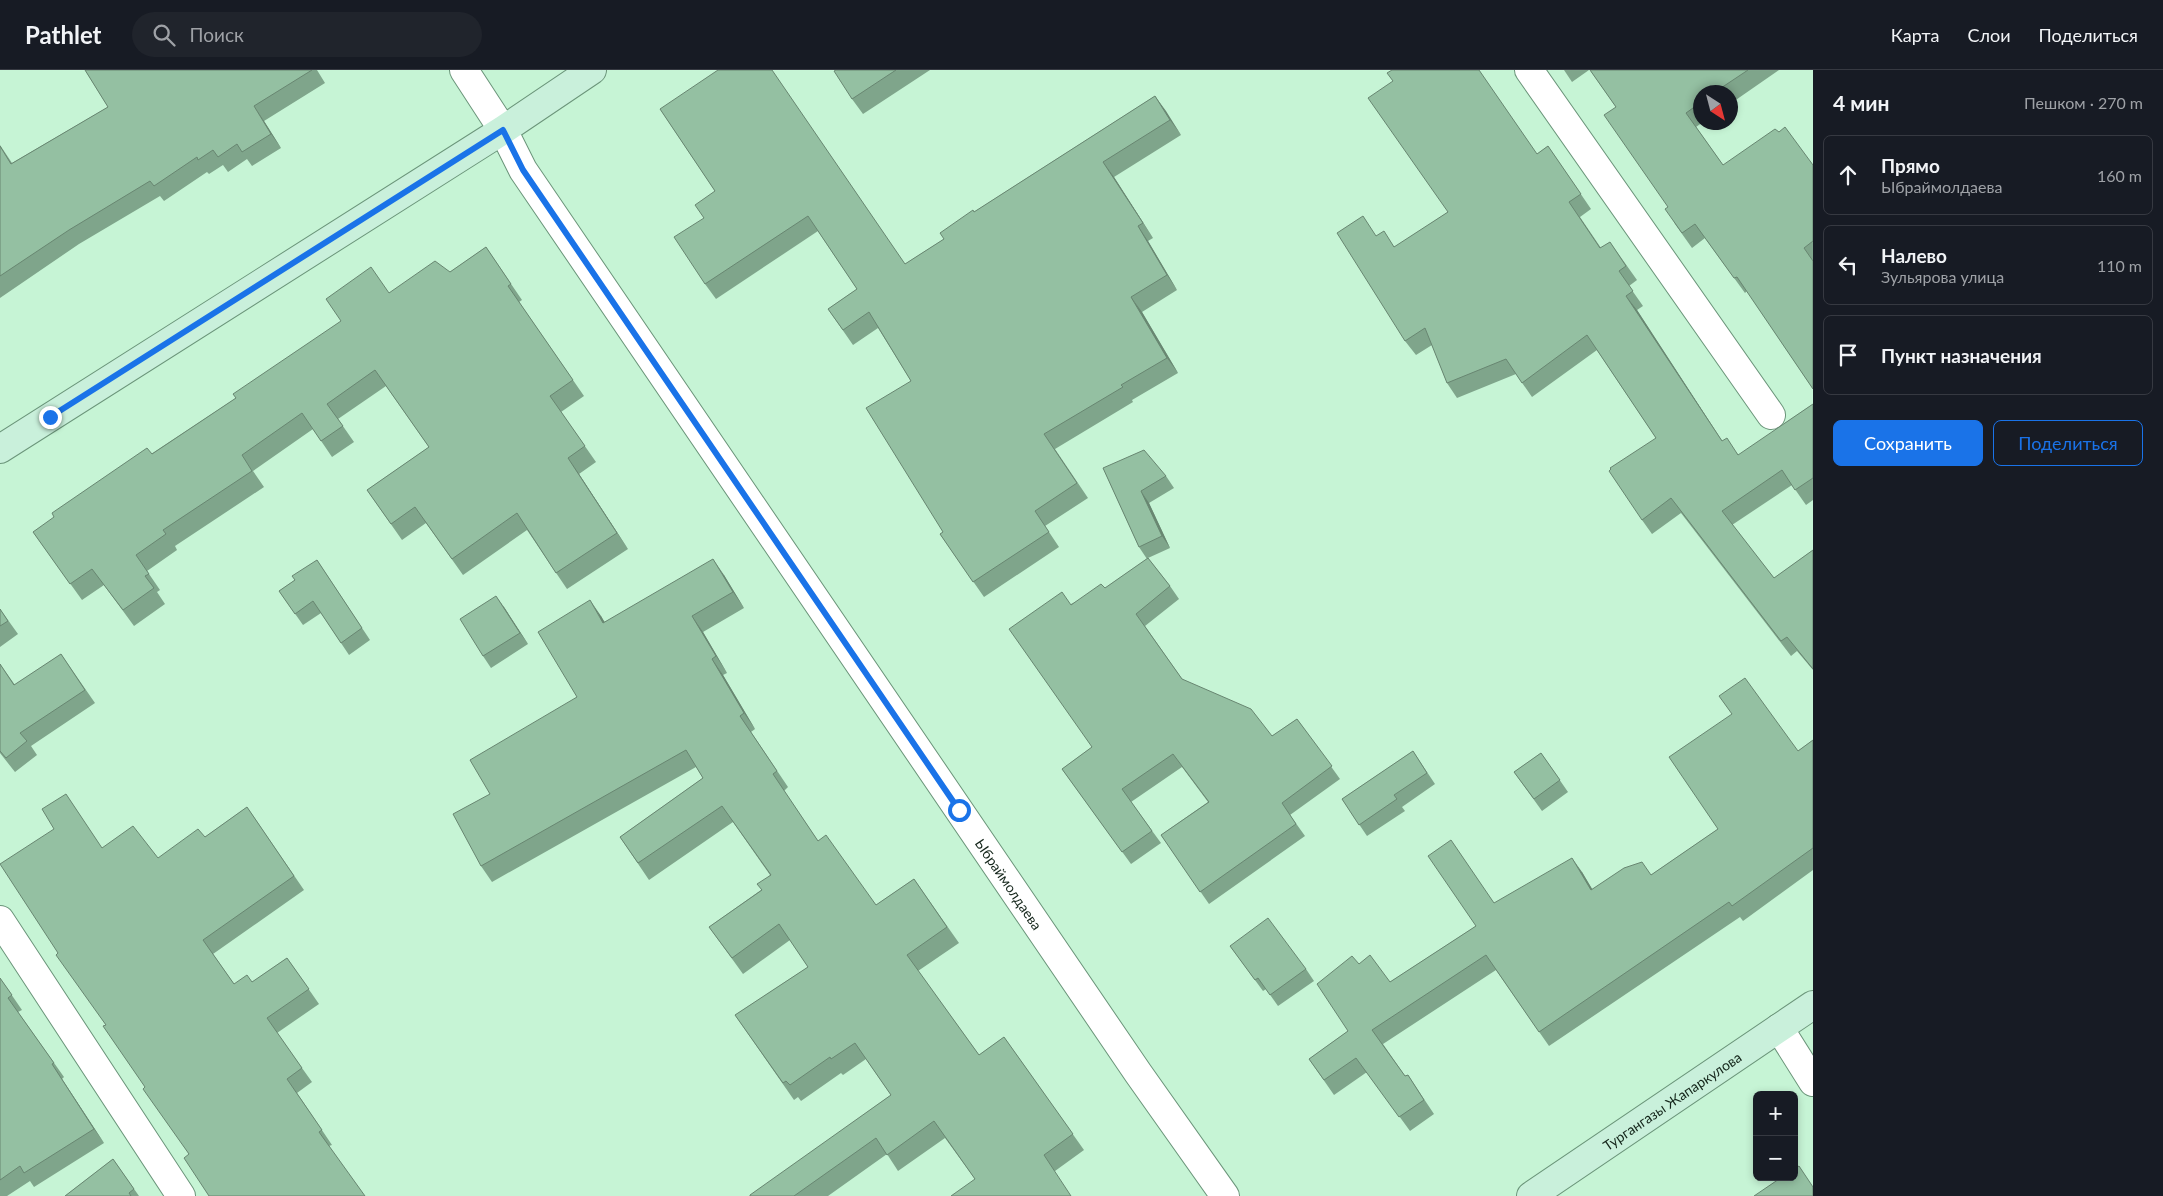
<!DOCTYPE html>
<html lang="ru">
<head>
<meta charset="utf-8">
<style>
	:root { --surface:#171b24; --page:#20242c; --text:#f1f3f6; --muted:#9ea1a6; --line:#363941; --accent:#1a73e8 }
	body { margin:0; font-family:Lato,sans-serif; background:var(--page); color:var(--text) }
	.controls { position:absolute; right:15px; bottom:15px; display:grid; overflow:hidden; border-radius:8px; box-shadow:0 2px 8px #0003 }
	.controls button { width:45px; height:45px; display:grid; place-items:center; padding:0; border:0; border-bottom:1px solid var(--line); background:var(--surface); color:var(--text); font:25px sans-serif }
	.compass { position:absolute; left:1693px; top:15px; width:45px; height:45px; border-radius:50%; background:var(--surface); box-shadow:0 2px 8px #0003; rotate:144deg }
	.stop { position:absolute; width:15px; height:15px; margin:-11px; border:4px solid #1a73e8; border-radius:50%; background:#fff }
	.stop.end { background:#1a73e8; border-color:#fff; box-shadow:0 1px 5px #0008 }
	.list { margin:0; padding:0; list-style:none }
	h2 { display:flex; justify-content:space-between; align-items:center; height:65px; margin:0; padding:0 20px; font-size:21px }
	h2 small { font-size:16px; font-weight:400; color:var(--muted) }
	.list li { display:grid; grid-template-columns:32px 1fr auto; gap:15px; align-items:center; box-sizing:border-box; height:80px; margin:0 10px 10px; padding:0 10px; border:1px solid var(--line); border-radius:8px }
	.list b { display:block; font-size:19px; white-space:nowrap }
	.list p { margin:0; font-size:16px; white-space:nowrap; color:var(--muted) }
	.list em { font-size:16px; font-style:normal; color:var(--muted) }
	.actions { display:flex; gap:10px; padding:15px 20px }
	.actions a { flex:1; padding:11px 0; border:1px solid var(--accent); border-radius:8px; text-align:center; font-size:18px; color:var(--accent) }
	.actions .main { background:var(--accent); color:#fff }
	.icon { flex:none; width:28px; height:28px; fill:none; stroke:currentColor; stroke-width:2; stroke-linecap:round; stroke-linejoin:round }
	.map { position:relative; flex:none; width:1813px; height:1126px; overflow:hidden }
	header { display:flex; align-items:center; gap:30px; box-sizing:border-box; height:70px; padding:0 25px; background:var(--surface); border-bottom:1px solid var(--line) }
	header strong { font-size:24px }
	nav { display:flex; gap:28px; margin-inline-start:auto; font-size:18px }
	.search { width:350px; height:45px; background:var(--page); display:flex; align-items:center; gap:12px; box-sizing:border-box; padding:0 18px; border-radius:28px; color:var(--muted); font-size:19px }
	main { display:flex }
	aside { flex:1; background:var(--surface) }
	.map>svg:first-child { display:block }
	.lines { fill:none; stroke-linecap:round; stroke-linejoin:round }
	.street-casing { stroke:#6b957a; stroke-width:30 }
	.secondary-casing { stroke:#6b957a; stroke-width:30 }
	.street { stroke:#fff; stroke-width:28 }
	.secondary { stroke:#c9f0db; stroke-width:28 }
	.wall { fill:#7fa58b }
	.shaded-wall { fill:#688671 }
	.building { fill:#94c0a2; stroke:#688671 }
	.route { stroke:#1a73e8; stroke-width:6 }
	.labels { text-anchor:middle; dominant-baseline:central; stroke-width:4.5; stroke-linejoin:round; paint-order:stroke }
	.street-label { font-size:14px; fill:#14251a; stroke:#fff }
</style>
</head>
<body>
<header>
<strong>Pathlet</strong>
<div class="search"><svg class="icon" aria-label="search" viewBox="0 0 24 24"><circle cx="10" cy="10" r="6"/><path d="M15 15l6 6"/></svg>Поиск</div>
<nav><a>Карта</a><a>Слои</a><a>Поделиться</a></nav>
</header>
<main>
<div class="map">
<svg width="1813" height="1126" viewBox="0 0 1813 1126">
	<rect width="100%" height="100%" fill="#c6f4d5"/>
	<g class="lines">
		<defs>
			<g id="street">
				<path id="s1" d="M464,0L503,60L523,100L1138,1003L1225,1126"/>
				<path d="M1529,0L1771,345"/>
				<path d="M0,850L181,1126"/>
				<path d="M1779,958L1813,1012"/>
			</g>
			<g id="secondary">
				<path d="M0,379L503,60L592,0"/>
				<path id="s2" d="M1531,1126L1813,935"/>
			</g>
		</defs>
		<use href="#street" class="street-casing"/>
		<use href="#secondary" class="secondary-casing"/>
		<use href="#street" class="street"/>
		<use href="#secondary" class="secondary"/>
	</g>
	<path class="wall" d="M85,0H317L325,13L264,51L281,78L252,96L247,89L228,102L223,95L209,104L207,102L164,131L160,126L79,174L0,228V75L12,93L108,37Z
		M836,0H930L863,44L852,29Z
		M1564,0H1589L1572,12Z
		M1590,0H1779L1730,34V22H1700V52H1703L1696,57L1723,95H1813V319L1747,221L1745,223L1705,168L1692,178L1675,154L1668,137L1616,37Z
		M1393,11L1537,84L1548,76L1591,139L1580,147L1601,178L1610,172L1637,210L1629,216L1643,236L1637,240L1722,371L1739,385L1813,334V430L1806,435L1792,415L1732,455L1774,508L1813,480V600L1797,581L1791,586L1681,443L1652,464L1642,450L1656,368L1597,280L1532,327L1516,304L1457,328L1447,313L1432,275L1416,285L1405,271L1377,166L1395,177L1448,142Z
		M1155,26L1181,65L1114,107L1153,168L1148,171L1177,220L1142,242L1178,303L1132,330L1133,332L1055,379L1088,428L1045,456L1059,477L984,527L940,464L943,462L911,311L878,258L853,275L828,239L857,219L818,161L716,229L705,214L704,148L715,121L660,39L905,194L944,169L974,142Z
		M486,177L522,230L519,232L584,326L561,342L596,392L579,404L628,479L567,519L527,460L463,505L426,453L402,470L367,420L429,377L386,316L338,349L354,372L332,387L313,359L253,401L264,417L175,476L177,480L147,501L160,520L157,522L165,534L134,556L104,515L82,530L33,462L236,328L389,223L450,202Z
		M1103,398L1166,406L1174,418L1149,433L1170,478L1148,488L1170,516L1179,529L1145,556L1182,609L1272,666L1297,649L1340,709L1290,745L1305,766L1209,834L1161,765L1208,732L1182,697L1131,732L1161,773L1131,794L1062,699L1092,677L1071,534L1105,518L1147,489L1139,477Z
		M317,490L370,570L349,585L321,543L303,555L279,521L295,510Z
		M724,505L744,538L703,562L727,603L723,605L755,659L751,662L788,717L784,721L818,771L876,835L914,809L959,873L918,901L979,985L1004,967L1084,1080L1055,1101L975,1109L945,1068L898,1101L887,1084L828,1126H750L891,1025L866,989L843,1005L841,1003L801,1031L798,1027L794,1030L735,945L808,897L790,870L743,904L709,857L761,820L770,805L733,752L649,810L620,767L703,708L696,697L492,812L481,796L490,724L577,627L601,546L604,552Z
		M504,537L528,574L491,598L483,586Z
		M0,539L18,564L0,577Z
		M61,584L95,633L31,676L37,685L15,702L0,683V594L15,615Z
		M1813,670V800L1743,851L1740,847L1549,976L1496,900L1383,974L1405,1006L1408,1005L1434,1044L1410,1061L1367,1002L1334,1025L1309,989L1348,961L1359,894L1390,912L1476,856L1495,833L1582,802L1592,819L1651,805L1718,759L1798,681Z
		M1413,681L1435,714L1402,737L1405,741L1367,766L1342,729Z
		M1541,683L1568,722L1542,741L1514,702Z
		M247,737L304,820L213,884L234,914L252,912L287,888L319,934L277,963L312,1012L297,1023L332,1075L329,1076L189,1084L106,955L58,883L102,778L158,788L205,767Z
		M1230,876L1306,899L1314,911L1278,936L1266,919L1263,921Z
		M0,908L22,940L18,942L64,1007L62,1009L104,1073L34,1117L30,1111L7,1126H0Z
		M113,1089L139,1126H65Z"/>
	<path class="shaded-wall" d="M1155,26L1166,41L1181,65L1170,50Z
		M254,36L264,51L281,78L271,64Z
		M1103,92L1114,107L1153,168L1143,153Z
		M1138,156L1148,171L1177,220L1167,205Z
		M1626,226L1637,240L1732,386L1722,371Z
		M1131,227L1142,242L1178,303L1167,288Z
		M568,388L579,404L628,479L617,463Z
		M1141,421L1149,433L1170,478L1162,466Z
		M713,489L724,505L744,538L733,522Z
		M496,526L504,537L528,574L520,563Z
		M590,530L601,546L615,569L603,553Z
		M692,546L703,562L727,603L716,586Z
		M712,589L723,605L755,659L744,643Z
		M1572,788L1582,802L1601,834L1591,820Z
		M52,994L62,1009L104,1073L94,1059Z"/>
	<path class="building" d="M85,0H312L254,36L271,64L242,82L237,74L218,87L213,80L198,90L197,87L154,116L150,111L69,160L0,206V76L11,94L108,37Z
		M718,0H772L905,194L944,169L940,163L973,140L974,142L1155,26L1170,50L1103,92L1143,153L1138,156L1167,205L1131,227L1167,288L1121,315L1123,317L1044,364L1077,413L1035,441L1049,462L973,512L940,464L943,462L866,338L911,311L869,242L843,260L828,239L857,219L808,146L705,214L674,167L704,148L695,135L715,121L660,39Z
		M836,0H896L852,29L834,1Z
		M1392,0H1479L1537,84L1548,76L1581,124L1569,132L1600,178L1610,172L1626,196L1619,201L1633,221L1626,226L1722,371L1727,368L1738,385L1813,334V408L1795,420L1782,400L1722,441L1774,508L1813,480V599L1787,567L1781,571L1671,428L1642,450L1609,401L1611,399L1610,398L1656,368L1587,265L1522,313L1506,289L1447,313L1425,258L1405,271L1337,163L1363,146L1376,166L1384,161L1394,177L1448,142L1368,28L1393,11L1387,3Z
		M1590,0H1748L1715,22H1700V33L1686,43L1723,95L1775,59L1779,62L1785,57L1813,95V171L1804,178L1813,191V319L1737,207L1734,208L1695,154L1682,163L1665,139L1668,137L1604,45L1616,37Z
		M486,177L511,214L508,216L573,310L550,326L585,376L568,388L617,463L556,503L517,443L452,489L415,437L391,454L367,420L429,377L375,300L327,334L343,356L321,371L302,343L242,385L252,401L163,460L166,464L136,485L149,504L145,506L154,518L123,540L92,499L70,514L33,462L54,447L52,443L147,378L152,384L236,328L233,324L341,251L326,229L371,197L389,223L435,191L450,202Z
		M1144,380L1166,406L1141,421L1162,466L1139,477L1103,398Z
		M1148,488L1170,516L1136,544L1182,609L1251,639L1272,666L1297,649L1332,696L1282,733L1296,754L1200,822L1161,765L1209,732L1173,684L1122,719L1152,761L1122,782L1062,699L1092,677L1009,559L1062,522L1071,535L1101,514L1105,518Z
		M713,489L733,522L692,546L716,586L712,589L744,643L740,646L777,701L773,704L818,771L826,765L876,835L914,809L947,857L907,885L979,985L1004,967L1073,1064L1044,1085L1071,1126H951L975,1109L934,1051L887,1085L876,1068L794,1126H750V1125L891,1025L855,973L831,989L830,987L790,1015L786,1011L783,1013L735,945L808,897L779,854L732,888L709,857L762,820L757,814L771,805L722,736L638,793L620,767L703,708L686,680L481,796L453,744L490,724L470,690L577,627L538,562L590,530L603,553Z
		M317,490L362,558L341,573L313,531L295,544L279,521L295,510L292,506Z
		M496,526L520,563L483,586L460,549Z
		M0,539L8,551L0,556Z
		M61,584L85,620L20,663L27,671L6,688L0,681V594L14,615Z
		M1745,608L1798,681L1813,670V778L1732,836L1729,832L1539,962L1486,885L1372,960L1405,1006L1408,1005L1424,1030L1399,1047L1356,988L1324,1010L1309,989L1348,961L1317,914L1352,886L1359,894L1370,885L1390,912L1476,856L1428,786L1451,770L1494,833L1572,788L1591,820L1624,798L1642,792L1651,805L1718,759L1669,687L1732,644L1719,626Z
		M1413,681L1427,703L1394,725L1397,729L1359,755L1342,729Z
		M1541,683L1560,710L1534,729L1514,702Z
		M66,724L102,778L133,756L158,788L198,759L205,767L247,737L294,806L203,870L234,914L247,905L252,912L287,888L309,919L267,948L302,998L287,1009L322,1060L319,1062L365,1126H209L184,1088L189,1084L143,1019L145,1017L103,956L106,955L56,885L58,883L0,794L54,759L42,739Z
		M1268,848L1306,899L1270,925L1258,908L1255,910L1230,876Z
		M0,908L12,925L8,928L54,993L52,994L94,1059L24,1103L20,1096L0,1110Z
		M113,1089L134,1119L129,1123L131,1126H65Z
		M1799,1096L1813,1117V1126H1754L1782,1107H1794V1099Z"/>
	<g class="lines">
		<path class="route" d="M50,347L503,60L523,100L959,740"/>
	</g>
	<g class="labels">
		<g class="street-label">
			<text stroke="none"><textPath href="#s1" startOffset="980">Ыбраймолдаева</textPath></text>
			<text stroke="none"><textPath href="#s2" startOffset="170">Тургангазы Жапаркулова</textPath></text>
		</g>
	</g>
</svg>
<div class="controls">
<button>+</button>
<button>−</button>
</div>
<svg class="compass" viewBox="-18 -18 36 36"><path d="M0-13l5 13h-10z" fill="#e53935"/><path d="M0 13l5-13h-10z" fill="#9ea1a6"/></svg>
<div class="stop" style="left:959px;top:740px"></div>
<div class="stop end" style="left:50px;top:347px"></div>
</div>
<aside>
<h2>4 мин<small>Пешком · 270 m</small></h2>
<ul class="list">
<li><svg class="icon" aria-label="ahead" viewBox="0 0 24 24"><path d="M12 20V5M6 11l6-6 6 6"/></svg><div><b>Прямо</b><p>Ыбраймолдаева</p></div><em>160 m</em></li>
<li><svg class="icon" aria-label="left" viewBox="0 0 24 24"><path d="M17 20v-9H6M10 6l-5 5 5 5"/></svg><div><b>Налево</b><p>Зульярова улица</p></div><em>110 m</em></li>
<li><svg class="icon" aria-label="arrive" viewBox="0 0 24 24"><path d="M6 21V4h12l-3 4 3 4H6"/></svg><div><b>Пункт назначения</b></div></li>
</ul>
<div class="actions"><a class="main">Сохранить</a><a>Поделиться</a></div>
</aside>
</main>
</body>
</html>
